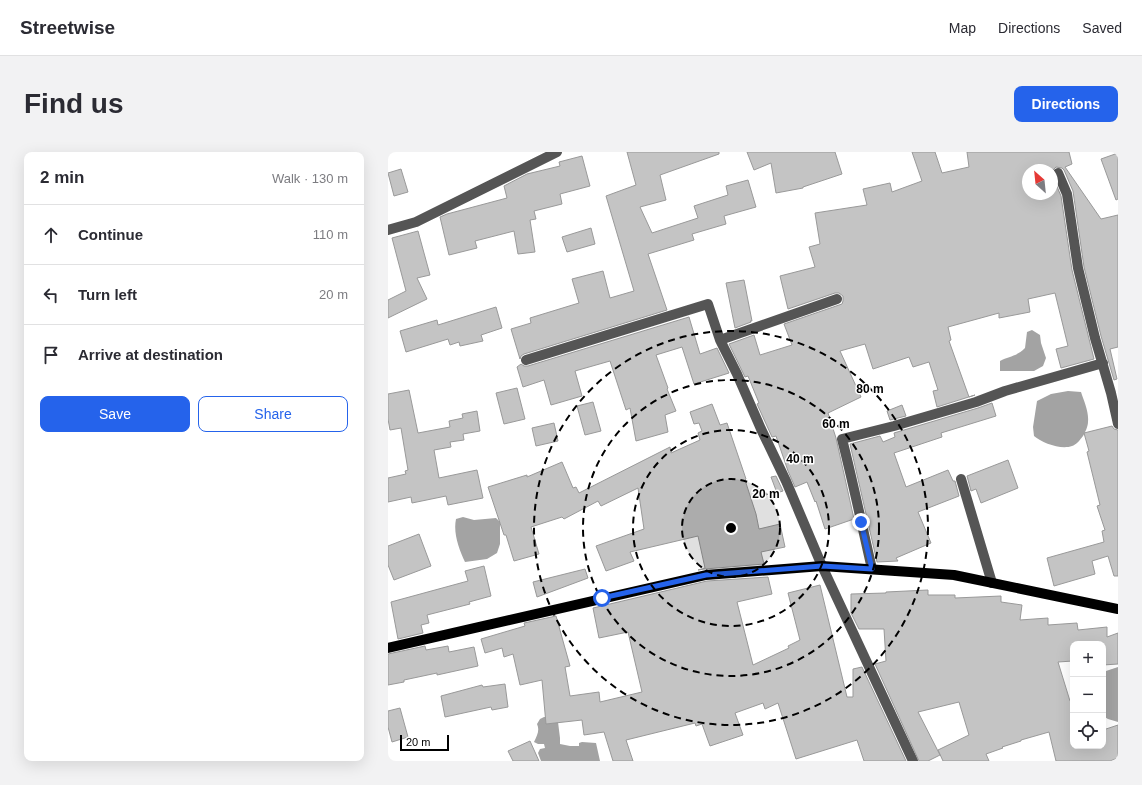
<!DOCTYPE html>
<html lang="en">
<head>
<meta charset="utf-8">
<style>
	:root { --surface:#fff; --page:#f2f2f3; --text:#2b2b33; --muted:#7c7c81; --line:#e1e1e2; --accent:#2563eb }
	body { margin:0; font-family:Helvetica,sans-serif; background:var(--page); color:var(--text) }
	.controls { position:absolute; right:12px; bottom:12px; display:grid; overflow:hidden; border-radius:8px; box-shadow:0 4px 16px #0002 }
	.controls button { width:36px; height:36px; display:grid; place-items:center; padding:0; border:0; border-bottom:1px solid var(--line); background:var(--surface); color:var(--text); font:20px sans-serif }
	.compass { position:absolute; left:634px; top:12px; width:36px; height:36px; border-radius:50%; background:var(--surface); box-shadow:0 4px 16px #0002; rotate:333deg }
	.scale { position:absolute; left:12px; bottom:10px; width:49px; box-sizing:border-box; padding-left:4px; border:2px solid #000; border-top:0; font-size:11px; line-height:14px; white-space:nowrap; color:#000; -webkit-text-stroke:3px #fff; paint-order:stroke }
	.stop { position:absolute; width:12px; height:12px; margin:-9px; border:3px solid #2563eb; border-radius:50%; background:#fff }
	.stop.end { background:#2563eb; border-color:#fff; box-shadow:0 1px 4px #0008 }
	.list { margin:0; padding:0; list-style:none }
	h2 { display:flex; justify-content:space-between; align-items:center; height:52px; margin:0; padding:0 16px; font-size:17px }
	h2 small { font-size:13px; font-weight:400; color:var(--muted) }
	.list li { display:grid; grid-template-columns:26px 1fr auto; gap:12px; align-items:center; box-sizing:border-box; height:60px; padding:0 16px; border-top:1px solid var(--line) }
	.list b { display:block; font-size:15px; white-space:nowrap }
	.list em { font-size:13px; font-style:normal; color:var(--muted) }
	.actions { display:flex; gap:8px; padding:12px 16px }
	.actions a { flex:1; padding:9px 0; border:1px solid var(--accent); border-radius:8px; text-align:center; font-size:14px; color:var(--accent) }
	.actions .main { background:var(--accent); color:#fff }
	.icon { flex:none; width:22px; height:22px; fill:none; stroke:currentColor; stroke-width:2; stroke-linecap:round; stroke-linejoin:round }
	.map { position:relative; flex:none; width:730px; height:609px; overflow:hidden; border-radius:8px }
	header { display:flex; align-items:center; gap:24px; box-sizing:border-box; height:56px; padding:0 20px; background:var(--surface); border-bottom:1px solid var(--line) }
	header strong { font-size:19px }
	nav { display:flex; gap:22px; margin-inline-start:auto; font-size:14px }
	.intro { display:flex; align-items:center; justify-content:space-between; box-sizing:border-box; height:96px; padding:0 24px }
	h1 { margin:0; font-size:28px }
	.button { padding:10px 18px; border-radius:8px; background:var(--accent); color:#fff; font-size:14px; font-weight:700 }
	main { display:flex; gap:24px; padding:0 24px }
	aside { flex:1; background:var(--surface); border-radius:8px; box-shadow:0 4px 16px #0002 }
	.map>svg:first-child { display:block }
	.water { fill:#a3a3a3 }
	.building { fill:#c4c4c4; stroke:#999 }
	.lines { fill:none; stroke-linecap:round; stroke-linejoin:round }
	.minor { stroke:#555; stroke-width:10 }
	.major { stroke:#000; stroke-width:10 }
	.route { stroke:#2563eb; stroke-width:5 }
	.ring { fill:none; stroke:#000; stroke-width:2; stroke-dasharray:7 5 }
	.centre { fill:#000; stroke:#fff; stroke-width:2 }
	.ring-label { font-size:12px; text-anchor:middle; font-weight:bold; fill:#000; stroke:#fff; stroke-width:3; stroke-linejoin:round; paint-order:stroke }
</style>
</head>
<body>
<header>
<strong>Streetwise</strong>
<nav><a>Map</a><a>Directions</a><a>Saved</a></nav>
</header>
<div class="intro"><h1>Find us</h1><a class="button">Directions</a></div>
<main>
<aside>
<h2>2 min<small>Walk · 130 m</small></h2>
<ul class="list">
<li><svg class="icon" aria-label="ahead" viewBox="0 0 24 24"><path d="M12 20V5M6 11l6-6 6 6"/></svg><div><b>Continue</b></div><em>110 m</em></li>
<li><svg class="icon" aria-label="left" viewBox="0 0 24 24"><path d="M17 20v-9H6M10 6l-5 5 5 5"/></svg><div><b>Turn left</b></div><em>20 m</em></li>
<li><svg class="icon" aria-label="arrive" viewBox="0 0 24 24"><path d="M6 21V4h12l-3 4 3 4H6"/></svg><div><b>Arrive at destination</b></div></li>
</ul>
<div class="actions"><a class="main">Save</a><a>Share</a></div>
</aside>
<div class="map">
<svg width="730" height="609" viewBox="0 0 730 609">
	<rect width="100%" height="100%" fill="#fff"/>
	<path class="water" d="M644,178L652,183L653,191L658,206L655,214L646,219H612V209C621,204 628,205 637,196L639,180Z
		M680,239L693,240C696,249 701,260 700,270C700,274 697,281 695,284C692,288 688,293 684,294C673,298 654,291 646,284L645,275L649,249L663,242Z
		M75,365L86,368L108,366L112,370V392L109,401L99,407L77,410C71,397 65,381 68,367Z
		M730,515V570L720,567L715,564V520Z
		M156,565H164L170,570L172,586V592L182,594H191V591L194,590L208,591L212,609H153L150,601L152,597L157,596L156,592H150L146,590C149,584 152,578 149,572L152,567Z"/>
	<path class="building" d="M239,0H331V2L272,23L278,48L252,55L264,81L310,66L306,54L340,43L338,34L360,28L368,55L336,64L338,72L304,82L306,88L260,102L279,158L136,202L133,204L132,207L123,177L143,171L142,166L191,151L184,127L215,119L222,146L246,139L218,44L248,33Z
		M359,0H447L454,22L415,35V36L388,41L383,11L366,18Z
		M524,0H547L554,21L581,15L579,0H681L684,12L677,15L713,67L730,63V195L722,197L729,227L726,228L713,184L696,115L685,39L676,18L674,16L668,15L664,19V18H640V42H664V23L673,44L684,118L706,207L673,216L668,197L680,194L667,141L640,147L642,160L611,166V161L560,175L563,188L561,189L581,245L587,243L549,255L545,239L550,238L541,210L525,215L521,205L485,217L477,192L452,199L473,245L440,261L448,286L466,367L437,377L428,349L427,350L419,330L407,335L400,319L388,284L384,285L369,252L371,251L360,224L357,225L341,192L366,183L372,203L404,193L396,172L454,152L455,149V144L451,141H447L400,157L392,124L427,115L421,95L432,92L427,61L479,53L475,37L502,31L504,40L534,29Z
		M730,1V47L728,48L713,7Z
		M194,4L202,34L172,42L174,52L146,59L148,67L142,68L147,100L130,102L126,79L87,89L89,96L61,103L52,65L59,62L119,46L116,34L139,22L172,14L171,10Z
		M13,17L20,40L6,44L0,21Z
		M203,76L207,92L179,100L174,85Z
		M30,79L42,123L29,126L39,147L0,166V148L18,139L4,86Z
		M356,128L364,169H362L363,170L347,176L338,131Z
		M108,155L114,176L93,183L95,189L72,194L71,190L62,193L60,187L18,200L12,179L49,168L50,173Z
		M301,165L312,202L329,196L341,221L306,232L294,195L268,203L280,236L279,237L288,259L277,263L280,280L248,289L242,256L238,258L222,209L187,219L194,244L163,253L156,228L135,235L129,215L133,212L136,214H140Z
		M129,236L137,267L116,272L108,241Z
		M21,238L30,281L62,275L61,269L75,266L74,262L89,259L92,279L75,282L76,288L62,290L63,295L46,298L51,326L89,318L95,346L60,353L58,344L24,351L23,345L0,350V326L18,322L17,319L20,318L13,276L2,278L0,267V242Z
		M205,250L213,279L197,283L189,254Z
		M604,251L608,264L553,281L554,285L506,301L518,335L560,318L565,329H567L571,344L530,360L543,391L508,406L510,409L489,410L462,292L492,284L495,290L507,285L506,281L590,256Z
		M324,252L332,273L339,271L358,327L357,328L368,362L371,377L392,372L397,395L373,400L376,412L317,417L310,418L317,416L310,384L242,400L246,409L218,419L208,394L256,377L250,336L213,354L210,349L176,367L174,365L143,375L151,402L126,409L118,383H116L100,335L139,323V325L174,310L185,336L188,335L191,341L282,295L283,301L312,288L310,281L314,279L311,271L306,272L302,260Z
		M514,253L518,264L502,268L499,259Z
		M166,271L170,289L148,294L144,276Z
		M724,274L726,277L730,278V424H726L720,404L704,409L707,422L666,434L659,406L716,390L714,379L717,378L709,354L712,353L699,300L701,299L696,281Z
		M620,308L630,336L593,351L588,337L583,339L579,324Z
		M388,324L395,339L389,341L383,325Z
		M31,382L43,414L6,428L0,413V394Z
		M96,414L103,444L81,450L82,452L39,463L41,471L33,473L35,481L10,487L3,450L80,429L77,419Z
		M197,417L200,426L149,445L145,430Z
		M380,425L384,442L349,450L365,513L401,496L400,494L412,488L400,441L432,433L459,545H465V517L474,515L518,609H476L469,588L408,607L390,551L377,557L375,551L347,561L355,583L322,594L314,572L308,574L307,571L238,588L245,609H225L216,580L196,583L194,568L158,572L154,528L132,533L125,502L116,505L114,496L97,501L93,487L137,474L136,471L168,464L182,514L177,515L182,544L211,540L212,550L254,540L240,480L211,486L205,456L319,429Z
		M540,438V443H567V446L613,444V450L634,453L632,468L660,466V473L689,471L690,478L719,475V485L730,481V512L715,513V492H685V509L670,510L682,549L685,548V594H715V578L730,573V606L722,609H668L661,580L633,588V589L614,595L615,596L598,602L601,609H555L550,598L581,583L571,550L530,560L552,603L540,609H531L487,512L498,509L496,477H471L463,461V442L498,441V440Z
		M37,494L38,498L60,494L61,500L86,495L90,514L49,523V521L16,528V530L0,533V502Z
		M117,532L120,555L104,558L103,555L57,565L53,544L94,533L95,535Z
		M12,556L20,585L4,590L0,575V559Z
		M142,589L151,609H125L120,599Z"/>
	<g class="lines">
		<path class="minor" d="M670,21L679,42L690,116L707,186L723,241L730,272
			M0,78L28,70L169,0
			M332,188L449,147
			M138,208L320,152L332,188L349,222L373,277L398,329L434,414L525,609
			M573,327L604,431
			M484,417C474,374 465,330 454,287L506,274L588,250L617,239L715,211"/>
		<path class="major" d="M0,496L318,423L434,414L566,423L730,457"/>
	</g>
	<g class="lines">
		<path class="route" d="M214,446L318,423L434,414L484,417L473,370"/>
	</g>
	<circle cx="343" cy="376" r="49" fill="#000" fill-opacity=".12"/>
	<g class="ring">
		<circle cx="343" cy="376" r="49"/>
		<circle cx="343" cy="376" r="98"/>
		<circle cx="343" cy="376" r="148"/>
		<circle cx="343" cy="376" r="197"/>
	</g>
	<circle cx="343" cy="376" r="6" class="centre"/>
	<g class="ring-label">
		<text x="482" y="241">80 m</text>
		<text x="448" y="276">60 m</text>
		<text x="412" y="311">40 m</text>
		<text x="378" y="346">20 m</text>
	</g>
</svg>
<div class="controls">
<button>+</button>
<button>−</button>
<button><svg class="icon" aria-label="locate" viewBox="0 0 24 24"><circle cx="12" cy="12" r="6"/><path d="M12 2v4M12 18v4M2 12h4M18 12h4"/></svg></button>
</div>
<svg class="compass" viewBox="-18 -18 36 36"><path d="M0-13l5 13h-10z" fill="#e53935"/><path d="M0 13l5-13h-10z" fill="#7c7c81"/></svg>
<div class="scale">20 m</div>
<div class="stop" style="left:214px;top:446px"></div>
<div class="stop end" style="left:473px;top:370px"></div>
</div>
</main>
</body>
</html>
